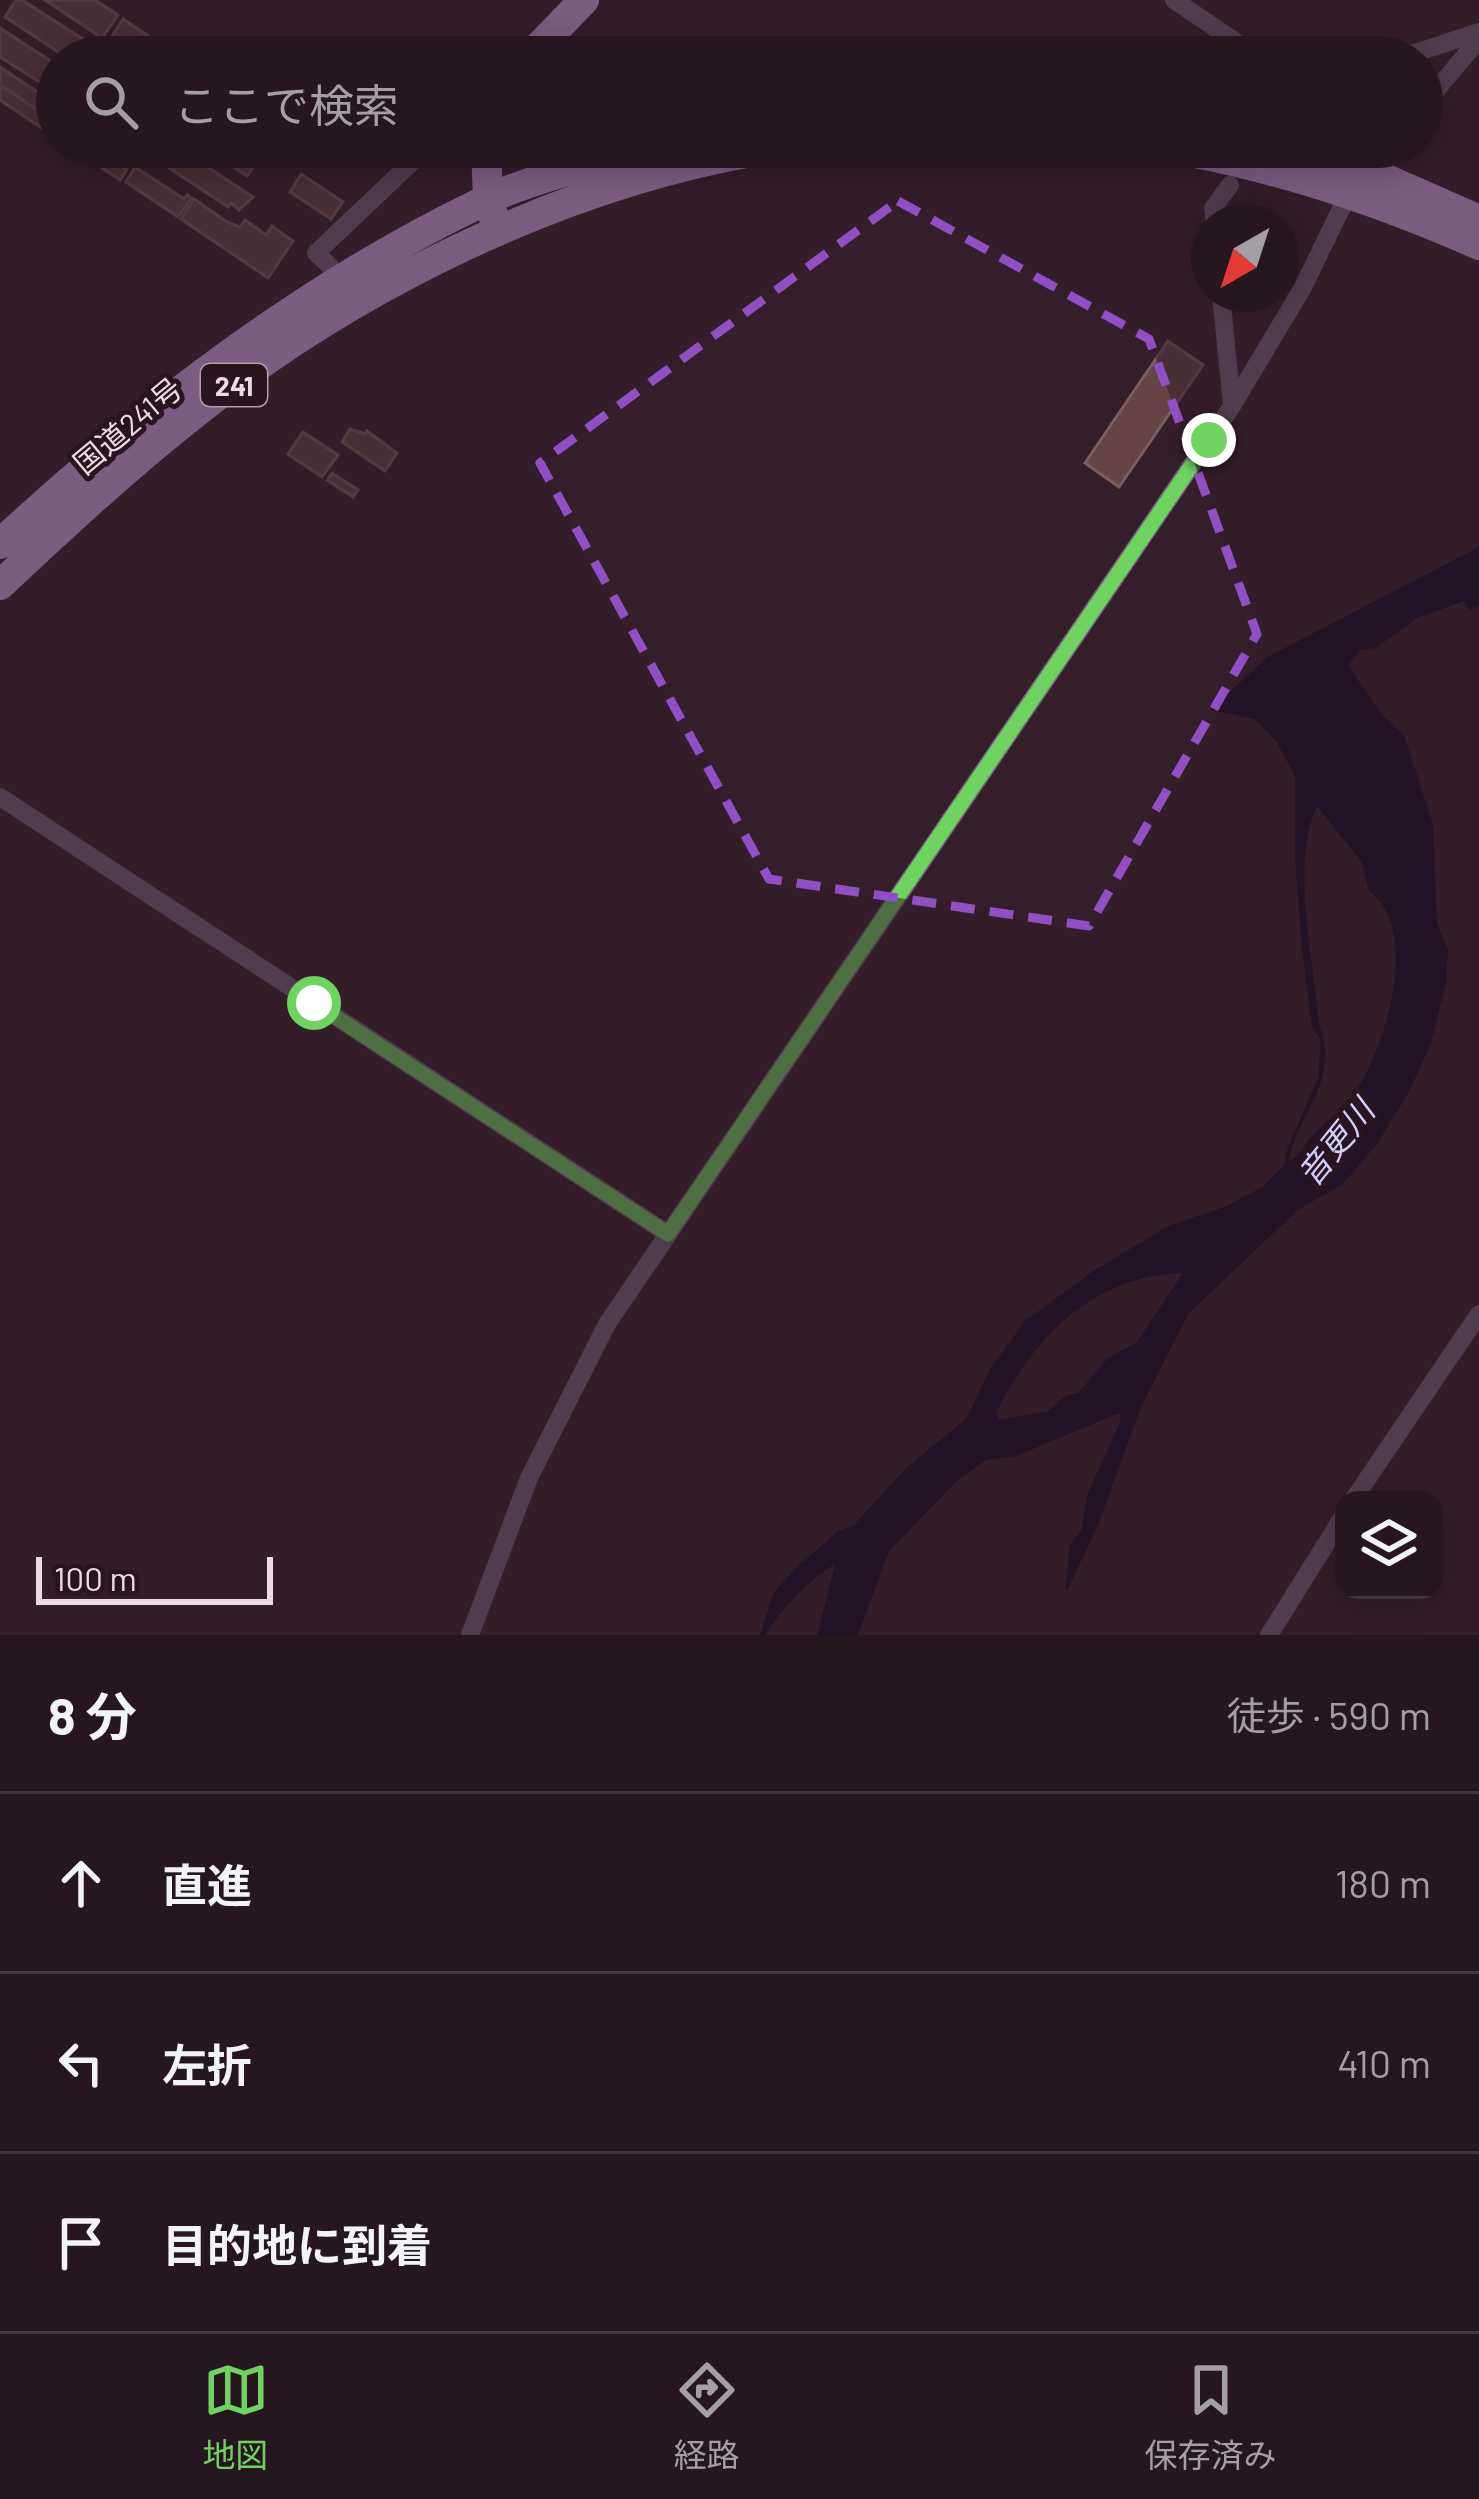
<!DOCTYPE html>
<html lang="ja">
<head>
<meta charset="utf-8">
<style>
	:root { --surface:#26161f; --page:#32232c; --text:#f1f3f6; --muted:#a49fa4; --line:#42353d; --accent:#6fd360 }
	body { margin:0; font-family:Barlow,"Noto Sans JP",sans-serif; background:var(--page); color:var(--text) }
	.controls { position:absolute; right:36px; bottom:36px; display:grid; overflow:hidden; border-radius:24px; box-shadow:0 6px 30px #0003 }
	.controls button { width:108px; height:108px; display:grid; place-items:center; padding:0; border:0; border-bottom:3px solid var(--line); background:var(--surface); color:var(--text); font:60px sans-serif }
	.compass { position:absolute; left:1191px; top:204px; width:108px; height:108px; border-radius:50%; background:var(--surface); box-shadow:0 6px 30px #0003; rotate:219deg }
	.scale { position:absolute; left:36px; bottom:30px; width:237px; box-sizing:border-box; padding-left:12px; border:6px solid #ebdce3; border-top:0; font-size:33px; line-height:42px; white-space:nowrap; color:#ebdce3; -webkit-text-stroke:9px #291420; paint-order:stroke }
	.stop { position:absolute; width:36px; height:36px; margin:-27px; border:9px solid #6fd360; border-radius:50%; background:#fff }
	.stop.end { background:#6fd360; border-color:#fff; box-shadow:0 3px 12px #0008 }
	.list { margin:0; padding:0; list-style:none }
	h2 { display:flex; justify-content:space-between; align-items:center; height:156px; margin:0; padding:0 48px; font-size:51px }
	h2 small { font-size:39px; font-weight:400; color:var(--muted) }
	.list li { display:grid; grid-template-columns:78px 1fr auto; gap:36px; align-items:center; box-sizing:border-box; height:180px; padding:0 48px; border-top:3px solid var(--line) }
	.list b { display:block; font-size:45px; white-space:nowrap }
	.list em { font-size:39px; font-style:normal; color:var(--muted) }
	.icon { flex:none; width:66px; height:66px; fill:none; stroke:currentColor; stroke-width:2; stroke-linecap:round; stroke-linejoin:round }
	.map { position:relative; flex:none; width:1479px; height:1635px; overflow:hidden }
	.search { position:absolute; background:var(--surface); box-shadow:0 6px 30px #0003; left:36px; right:36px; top:36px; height:132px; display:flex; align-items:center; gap:30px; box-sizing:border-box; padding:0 42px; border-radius:66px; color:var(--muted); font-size:45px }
	.sheet { height:696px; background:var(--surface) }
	nav { display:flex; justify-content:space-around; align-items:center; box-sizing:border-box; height:168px; border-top:3px solid var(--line); background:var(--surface); font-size:33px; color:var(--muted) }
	nav a { display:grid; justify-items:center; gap:6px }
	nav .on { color:var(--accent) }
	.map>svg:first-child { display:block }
	.water { fill:#0e0b22; fill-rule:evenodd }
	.building { fill:#654445; stroke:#7b5e5e; stroke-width:3 }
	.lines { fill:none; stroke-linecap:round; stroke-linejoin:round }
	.path { stroke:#816f78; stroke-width:3; stroke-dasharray:9 6; stroke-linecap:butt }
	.minor { stroke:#74617d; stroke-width:18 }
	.trunk { stroke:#d4a8e6; stroke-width:30 }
	.route { stroke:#6fd360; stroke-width:15 }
	.marked { fill:none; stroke:#914fc6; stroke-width:9; stroke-dasharray:24 15; stroke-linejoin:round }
	.labels { text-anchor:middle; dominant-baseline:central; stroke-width:10; stroke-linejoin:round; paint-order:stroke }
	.shield { fill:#291420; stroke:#b1a0a8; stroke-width:3 }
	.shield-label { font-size:27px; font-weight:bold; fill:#ebdce3 }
	.street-label { font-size:30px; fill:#ebdce3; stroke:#291420 }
	.water-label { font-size:33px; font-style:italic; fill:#d0d0fc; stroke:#291420 }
</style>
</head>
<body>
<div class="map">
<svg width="1479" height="1635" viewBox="0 0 1479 1635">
	<rect width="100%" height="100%" fill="#331e29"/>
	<path class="water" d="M1479,547V606L1470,610L1464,601L1417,618L1376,648L1360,650L1348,666L1384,717L1404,735L1433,824L1437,922L1448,950L1446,983L1431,1043L1408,1094L1377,1144L1343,1184L1298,1210L1188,1314L1141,1407L1098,1525L1068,1589L1065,1590L1070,1544L1081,1531L1087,1495L1121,1420L1119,1413L1014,1457L986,1460L957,1481L889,1551L858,1635H817L835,1564C806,1583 784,1606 765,1635H760L774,1592L797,1567L838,1531L854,1525L906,1468L967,1418L990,1369L1025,1321L1093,1271L1170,1225L1227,1206L1262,1187L1284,1165L1288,1147L1318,1078L1321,1040L1312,1028L1302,949L1295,859V776L1276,741L1254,719L1211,710L1267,657ZM1317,806L1361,861L1369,891C1422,929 1385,1050 1354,1094C1343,1111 1328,1120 1314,1134C1304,1144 1302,1155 1289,1161C1298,1110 1341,1083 1319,1024C1314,960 1290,865 1317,806ZM1183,1273L1137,1342L1108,1358L1078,1393L1065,1396L1048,1411L999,1420L996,1413C1034,1337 1093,1276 1183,1273Z"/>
	<path class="building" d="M16,0H22L97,48L91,57H66L5,17Z
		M45,0H95L118,15L102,38Z
		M123,19L180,57H134L109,41Z
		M0,28L57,65V93L0,57Z
		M0,67L54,103L46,116L0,85Z
		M0,85L50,118L43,129L0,100Z
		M70,147H92L127,170L120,180Z
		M155,147H177L253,197L239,210L231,203L228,207L154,158L158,153Z
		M203,147H247L261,156L247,176Z
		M135,167L184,199L187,195L191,198L178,217L126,182Z
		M301,174L343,202L331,219L290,192Z
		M194,199L227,222L240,227L245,220L266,235L272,226L293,241L268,278L181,219Z
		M1168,341L1203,365L1119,487L1085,463Z
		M350,429L365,434L367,431L397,453L385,471L342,442Z
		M303,432L338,455L322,477L288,454Z
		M332,473L358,490L353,497L327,480Z"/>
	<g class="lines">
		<path class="path" d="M804,159L918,150L1042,148L1141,160"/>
		<path class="minor" d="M1174,0L1258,57
			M1403,57L1479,32
			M1422,107L1479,39
			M1215,222L1213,208L1230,185
			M330,266L316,253L428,147
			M1232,406L1302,289L1341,209L1389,147
			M0,797L668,1234
			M1353,1500L1479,1314
			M470,1635L529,1478L607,1324L1232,406L1221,294
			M1269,1635L1344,1515"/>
		<path class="trunk" d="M529,57L584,0
			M486,147L488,199L494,218
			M1162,147C1273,165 1377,200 1479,245
			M1280,147L1368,171L1479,220
			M0,544C144,410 306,286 484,201C532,178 606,160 658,147
			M0,585C60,529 120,473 184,422C350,287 570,178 782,147"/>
	</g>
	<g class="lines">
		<path class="route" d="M314,1003L668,1234L1209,440"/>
	</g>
	<path d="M0 0H1479V1635H0ZM898,201L1149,339L1257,634L1089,926L769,879L540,463Z" fill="#331e29" fill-opacity=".55" fill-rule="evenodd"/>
	<path class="marked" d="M898,201L1149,339L1257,634L1089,926L769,879L540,463Z"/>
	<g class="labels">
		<rect class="shield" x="201" y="364" width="66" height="42" rx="9"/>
		<g class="shield-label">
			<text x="234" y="385">241</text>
		</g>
		<g class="street-label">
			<text transform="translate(127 425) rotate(-40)">国道241号</text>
		</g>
		<g class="water-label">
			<text transform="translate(1335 1142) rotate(-51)">音更川</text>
		</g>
	</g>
</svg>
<div class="controls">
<button><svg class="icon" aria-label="layers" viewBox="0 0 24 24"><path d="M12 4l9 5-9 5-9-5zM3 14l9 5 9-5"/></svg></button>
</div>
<svg class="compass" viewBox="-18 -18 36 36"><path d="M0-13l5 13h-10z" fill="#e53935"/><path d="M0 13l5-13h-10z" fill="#a49fa4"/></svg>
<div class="scale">100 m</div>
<div class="stop" style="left:314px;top:1003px"></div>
<div class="stop end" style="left:1209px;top:440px"></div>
<div class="search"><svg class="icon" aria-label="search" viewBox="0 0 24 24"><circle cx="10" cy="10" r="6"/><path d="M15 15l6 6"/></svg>ここで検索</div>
</div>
<section class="sheet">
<h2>8 分<small>徒歩 · 590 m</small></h2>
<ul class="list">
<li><svg class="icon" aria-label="ahead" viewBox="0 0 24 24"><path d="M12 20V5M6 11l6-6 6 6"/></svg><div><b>直進</b></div><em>180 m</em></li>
<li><svg class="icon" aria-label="left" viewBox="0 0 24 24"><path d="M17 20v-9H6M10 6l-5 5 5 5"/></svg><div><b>左折</b></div><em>410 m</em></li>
<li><svg class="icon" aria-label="arrive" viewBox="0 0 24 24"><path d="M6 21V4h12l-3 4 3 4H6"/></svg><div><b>目的地に到着</b></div></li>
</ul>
</section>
<nav>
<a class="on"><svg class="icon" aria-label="map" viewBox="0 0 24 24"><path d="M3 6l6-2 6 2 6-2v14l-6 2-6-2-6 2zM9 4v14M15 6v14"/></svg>地図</a>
<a><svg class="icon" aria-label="directions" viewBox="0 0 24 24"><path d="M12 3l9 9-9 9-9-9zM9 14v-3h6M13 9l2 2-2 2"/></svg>経路</a>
<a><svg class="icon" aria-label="saved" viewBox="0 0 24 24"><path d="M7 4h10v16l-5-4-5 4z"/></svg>保存済み</a>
</nav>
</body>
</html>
